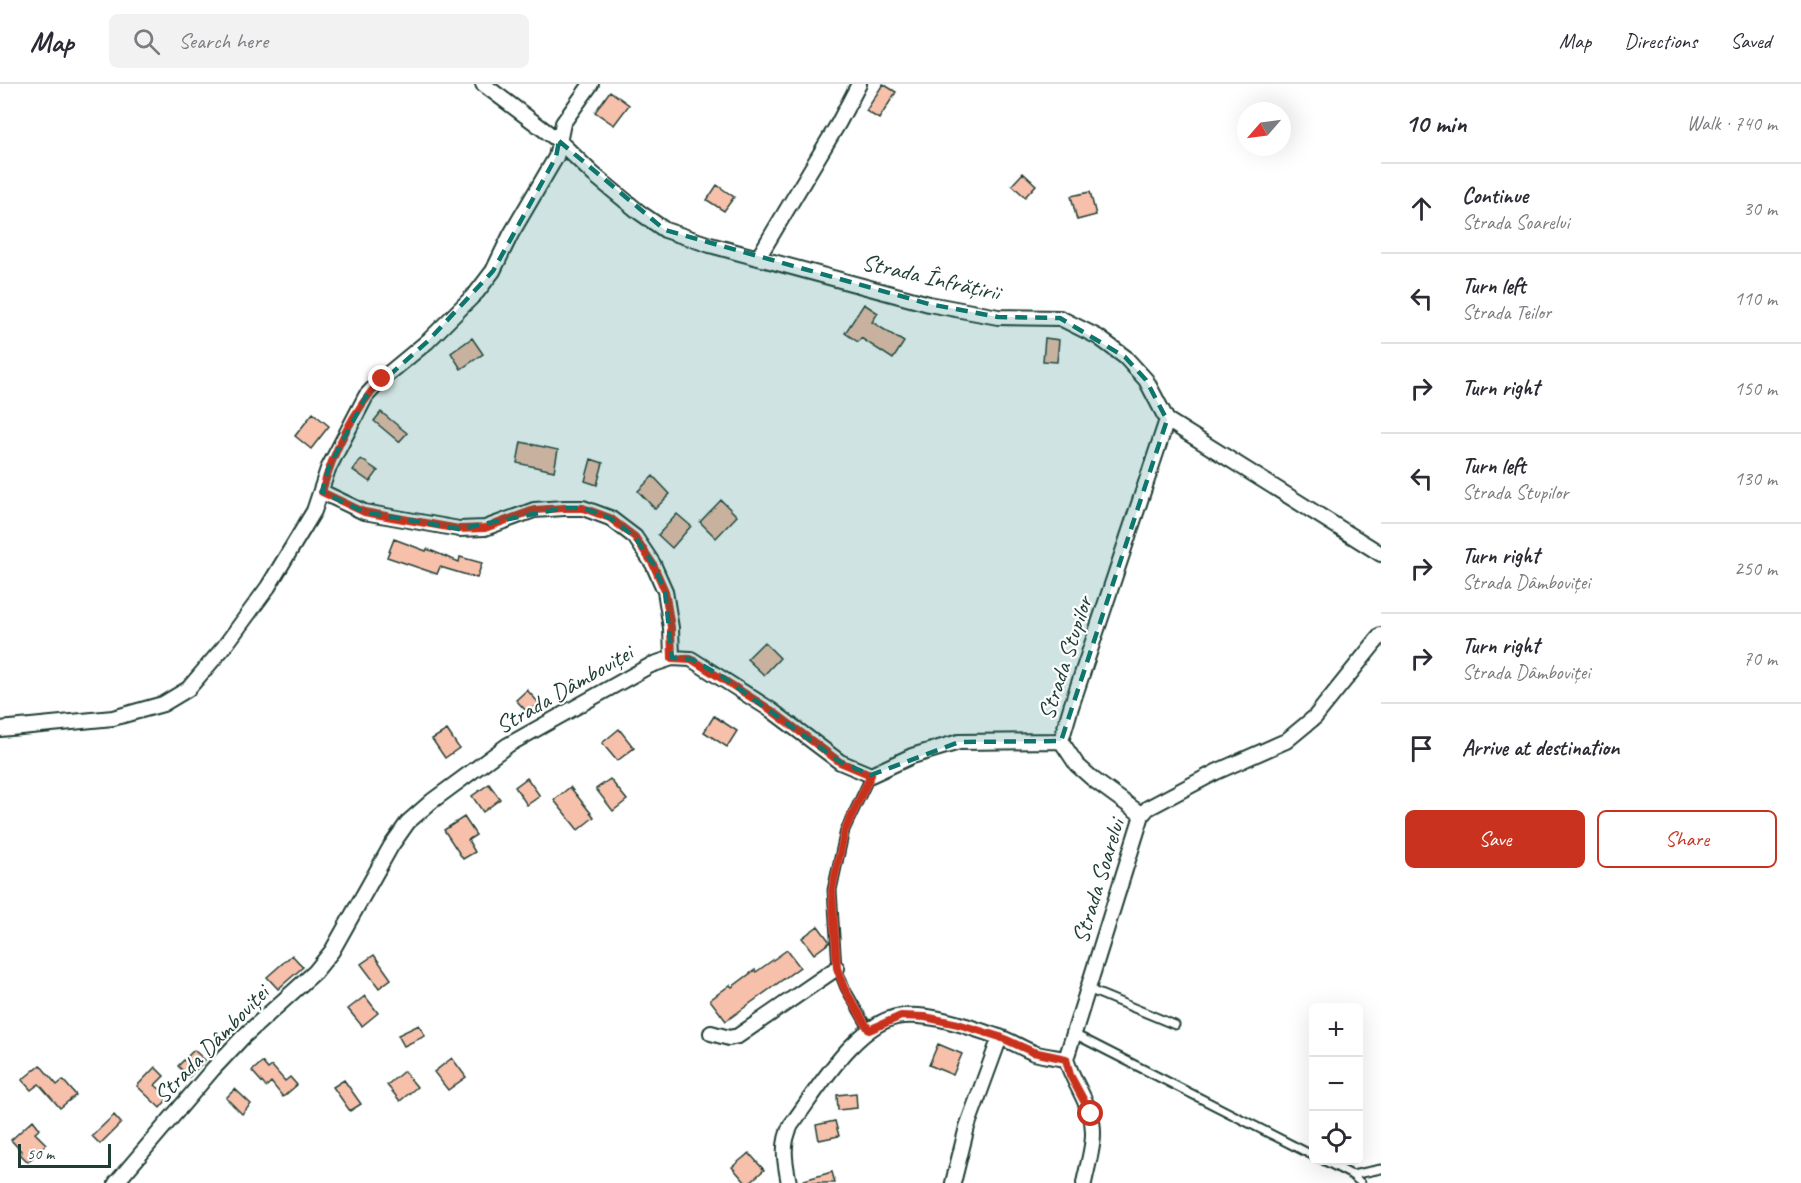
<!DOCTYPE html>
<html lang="en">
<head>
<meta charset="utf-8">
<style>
	:root { --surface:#fff; --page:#f2f2f3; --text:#2b2b33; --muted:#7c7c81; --line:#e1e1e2; --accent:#c8321e }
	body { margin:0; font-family:Caveat,sans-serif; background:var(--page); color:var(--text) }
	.controls { position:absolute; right:18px; bottom:18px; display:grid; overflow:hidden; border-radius:9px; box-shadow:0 6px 24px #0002 }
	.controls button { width:54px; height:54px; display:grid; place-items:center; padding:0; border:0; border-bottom:2px solid var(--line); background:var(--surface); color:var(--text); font:30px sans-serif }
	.compass { position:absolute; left:1237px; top:18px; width:54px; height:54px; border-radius:50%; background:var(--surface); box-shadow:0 6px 24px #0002; rotate:242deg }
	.scale { position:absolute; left:18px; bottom:15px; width:93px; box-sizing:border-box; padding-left:6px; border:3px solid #1f3d34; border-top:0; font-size:16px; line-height:21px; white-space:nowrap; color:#1f3d34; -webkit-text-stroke:4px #fff; paint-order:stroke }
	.stop { position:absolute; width:18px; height:18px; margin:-14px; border:4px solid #c8321e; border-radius:50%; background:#fff }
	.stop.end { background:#c8321e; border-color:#fff; box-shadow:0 2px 6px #0008 }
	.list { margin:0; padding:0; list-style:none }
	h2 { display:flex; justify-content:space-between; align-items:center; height:78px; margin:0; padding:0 24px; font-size:26px }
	h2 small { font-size:20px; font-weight:400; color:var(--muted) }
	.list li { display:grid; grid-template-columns:39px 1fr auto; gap:18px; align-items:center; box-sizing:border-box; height:90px; padding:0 24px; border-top:2px solid var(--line) }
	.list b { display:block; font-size:22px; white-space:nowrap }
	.list p { margin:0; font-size:20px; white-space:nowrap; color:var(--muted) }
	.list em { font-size:20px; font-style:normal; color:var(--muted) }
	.actions { display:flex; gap:12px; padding:18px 24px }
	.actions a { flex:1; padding:14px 0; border:2px solid var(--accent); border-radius:9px; text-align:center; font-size:21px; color:var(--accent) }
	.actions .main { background:var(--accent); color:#fff }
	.icon { flex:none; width:33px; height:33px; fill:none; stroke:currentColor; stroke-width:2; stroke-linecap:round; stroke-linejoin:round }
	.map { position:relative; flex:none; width:1381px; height:1099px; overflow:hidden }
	header { display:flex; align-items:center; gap:36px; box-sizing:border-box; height:84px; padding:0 30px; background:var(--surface); border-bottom:2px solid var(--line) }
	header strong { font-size:28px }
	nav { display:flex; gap:33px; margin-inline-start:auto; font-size:21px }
	.search { width:420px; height:54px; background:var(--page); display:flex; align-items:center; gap:15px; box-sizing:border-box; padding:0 21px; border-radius:9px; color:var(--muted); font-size:22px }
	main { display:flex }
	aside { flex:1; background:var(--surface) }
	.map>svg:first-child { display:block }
	.building { fill:#f7c0aa; stroke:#1f3d34; stroke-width:1.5 }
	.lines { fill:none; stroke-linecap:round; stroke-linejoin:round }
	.service-casing { stroke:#1f3d34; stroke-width:11 }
	.minor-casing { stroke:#1f3d34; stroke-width:18 }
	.service { stroke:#fff; stroke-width:7 }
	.minor { stroke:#fff; stroke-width:14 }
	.route { stroke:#c8321e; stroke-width:8 }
	.marked { fill:#0f766e; fill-opacity:0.2; stroke:#0f766e; stroke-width:4.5; stroke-dasharray:12 8; stroke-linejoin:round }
	.labels { text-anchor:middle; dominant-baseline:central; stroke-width:4.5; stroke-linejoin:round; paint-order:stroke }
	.street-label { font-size:24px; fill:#1f3d34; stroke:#fff }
</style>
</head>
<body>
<header>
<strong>Map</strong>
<div class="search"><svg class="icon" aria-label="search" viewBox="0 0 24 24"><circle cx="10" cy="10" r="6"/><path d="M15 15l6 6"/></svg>Search here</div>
<nav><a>Map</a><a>Directions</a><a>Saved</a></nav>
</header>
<main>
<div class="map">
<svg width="1381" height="1099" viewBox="0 0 1381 1099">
	<rect width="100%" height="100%" fill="#fff"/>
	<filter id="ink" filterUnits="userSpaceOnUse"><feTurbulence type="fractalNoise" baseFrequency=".0167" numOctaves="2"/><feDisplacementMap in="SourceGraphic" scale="12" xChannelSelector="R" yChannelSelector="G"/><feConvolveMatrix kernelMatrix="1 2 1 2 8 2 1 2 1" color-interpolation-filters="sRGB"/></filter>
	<g filter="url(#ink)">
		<path class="building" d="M883,0L896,8L879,35L866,27Z
			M610,7L629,21L614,41L595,28Z
			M1023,89L1036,101L1025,113L1012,101Z
			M717,101L734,113L724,127L707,116Z
			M1090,108L1096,131L1077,136L1071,112Z
			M864,220L878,229L872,238L904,258L893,275L861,254L858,258L845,249Z
			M472,254L483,270L461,285L451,269Z
			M1045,254L1059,256L1057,278L1043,277Z
			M381,328L407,349L399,358L374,337Z
			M313,329L329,342L311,365L295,352Z
			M521,358L558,366L554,387L517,379Z
			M361,375L378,387L370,398L353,386Z
			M591,375L603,379L597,401L585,397Z
			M653,392L670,410L655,425L638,407Z
			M721,416L737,432L716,454L700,438Z
			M677,430L691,442L672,464L658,451Z
			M394,455L426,467L427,465L459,478L460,473L482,479L477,494L440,483L437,490L387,473Z
			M764,558L780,574L764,591L747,575Z
			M527,606L539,619L528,629L516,616Z
			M714,632L737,647L727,663L704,648Z
			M619,645L634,664L617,677L602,659Z
			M447,646L459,664L445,674L432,655Z
			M527,694L540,712L527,721L515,703Z
			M610,695L627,716L613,727L596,705Z
			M489,700L500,715L483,728L472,712Z
			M570,703L594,733L578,746L554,716Z
			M464,733L476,751L468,756L475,768L463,775L444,746Z
			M818,842L830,858L814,870L802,854Z
			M787,866L800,883L726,937L710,916L730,901L732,903L755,886L756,888Z
			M292,871L303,883L278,905L267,893Z
			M374,871L391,895L379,904L361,880Z
			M365,912L378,929L362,942L348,925Z
			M419,941L425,952L404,962L398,951Z
			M938,960L962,970L953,991L929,981Z
			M194,966L205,976L189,993L178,982Z
			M452,974L466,993L448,1006L434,988Z
			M262,978L268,985L272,982L285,997L290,993L297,1001L283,1013L271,998L266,1003L252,987Z
			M40,981L57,1001L63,996L76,1011L60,1024L39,1000L31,1006L22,996Z
			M155,983L164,992L155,1001L169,1013L160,1024L137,1002Z
			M404,987L417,1003L400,1017L387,1001Z
			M344,996L361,1020L350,1027L333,1003Z
			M235,1005L251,1020L242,1030L226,1014Z
			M856,1009L857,1024L838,1026L837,1011Z
			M114,1031L121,1039L100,1060L92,1052Z
			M33,1036L40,1045L35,1049L46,1060L28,1078L20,1070L22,1068L11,1056Z
			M835,1037L839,1052L819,1056L816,1041Z
			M749,1069L764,1086L749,1099H746L732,1083Z
			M832,1088L835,1099H804V1096Z"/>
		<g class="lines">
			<defs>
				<path id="service" d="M1088,905L1175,941
					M869,946L845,904L837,884L832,806L845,746L871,691
					M1074,950L1314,1072
					M1323,1076L1352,1091L1361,1099
					M1352,1091L1381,1085"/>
				<path id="minor" d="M483,0L559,57L593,90L639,128L665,146L710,161L929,220L998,233L1060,234L1098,253L1125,273L1146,296L1167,336L1381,470
					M758,174L838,40L859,0
					M322,408L364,428L459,445L485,444L534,426L564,424H583L610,434L635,453L653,480L665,507L671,544L672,574
					M0,645L113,634L163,620L188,605L224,563L268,503L314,427L328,385L366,312L382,295L428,257L477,208L493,187L511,150L556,73L563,39L591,0
					M1061,657L1071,623L1167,336
					M1061,657L1077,681L1094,696L1142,731
					M711,949L729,954L738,952L837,884
					M116,1099L213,985L243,953L315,888L332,867L391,762L408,738L432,717L508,661L651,581L672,574L691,575L771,626L840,678L871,691L912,672L959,658L1061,657
					M789,1099C785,1078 781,1061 791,1041C816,1008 858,935 903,932C934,930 967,942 996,952C1010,956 1021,964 1034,969C1044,972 1055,973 1066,975
					M953,1099L967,1043L1000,953
					M1084,1099C1088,1078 1098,1052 1090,1030C1084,1011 1072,995 1066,975L1142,731L1148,724L1216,688L1286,657L1315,633L1381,551"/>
			</defs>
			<use href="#service" class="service-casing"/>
			<use href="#minor" class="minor-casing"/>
			<use href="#service" class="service"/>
			<use href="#minor" class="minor"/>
		</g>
	</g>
	<g class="lines" filter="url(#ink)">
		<path class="route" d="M382,295C354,326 333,367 322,408L364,428L459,445L485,444L534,426L564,424H583L610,434L635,453L653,480L665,507L671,543L672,574L691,575L771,626L840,678L871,691L845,746L832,806L837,884L844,904L869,946L901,932L925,933L958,940L1000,953L1033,968L1066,975L1070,991L1091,1030"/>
	</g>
	<path class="marked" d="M559,57L665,146L929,220L998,233L1060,234L1125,273L1146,296L1167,336L1061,657L959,658L871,691L840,678L723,593L691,575L672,574L665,507L653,480L635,453L610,434L583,424H564L459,445L364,428L322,408L328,385L366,312L428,257L493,187L556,73Z"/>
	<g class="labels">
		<g class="street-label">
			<text transform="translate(931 193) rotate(13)">Strada Înfrățirii</text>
			<text transform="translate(1065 574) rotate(-72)">Strada Stupilor</text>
			<text transform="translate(564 605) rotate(-30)">Strada Dâmboviței</text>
			<text transform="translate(1098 797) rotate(-73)">Strada Soarelui</text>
			<text transform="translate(211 960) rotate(-46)">Strada Dâmboviței</text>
		</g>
	</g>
</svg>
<div class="controls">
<button>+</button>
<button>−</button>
<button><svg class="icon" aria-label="locate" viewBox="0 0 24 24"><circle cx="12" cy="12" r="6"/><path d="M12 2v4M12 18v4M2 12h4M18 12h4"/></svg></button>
</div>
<svg class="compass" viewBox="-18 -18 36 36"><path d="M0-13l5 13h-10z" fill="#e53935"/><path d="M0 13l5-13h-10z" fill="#7c7c81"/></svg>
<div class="scale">50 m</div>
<div class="stop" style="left:1091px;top:1030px"></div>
<div class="stop end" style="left:382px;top:295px"></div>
</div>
<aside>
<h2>10 min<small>Walk · 740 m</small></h2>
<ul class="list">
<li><svg class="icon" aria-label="ahead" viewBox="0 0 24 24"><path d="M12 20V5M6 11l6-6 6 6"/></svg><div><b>Continue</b><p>Strada Soarelui</p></div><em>30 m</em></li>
<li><svg class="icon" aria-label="left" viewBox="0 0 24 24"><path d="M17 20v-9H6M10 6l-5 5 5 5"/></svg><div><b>Turn left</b><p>Strada Teilor</p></div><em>110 m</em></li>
<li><svg class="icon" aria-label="right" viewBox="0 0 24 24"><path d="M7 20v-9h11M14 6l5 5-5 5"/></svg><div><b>Turn right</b></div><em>150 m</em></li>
<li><svg class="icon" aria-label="left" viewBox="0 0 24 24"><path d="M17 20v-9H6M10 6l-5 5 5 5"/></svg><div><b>Turn left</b><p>Strada Stupilor</p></div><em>130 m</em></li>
<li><svg class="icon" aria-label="right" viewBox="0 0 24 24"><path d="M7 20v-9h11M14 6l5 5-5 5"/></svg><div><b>Turn right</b><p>Strada Dâmboviței</p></div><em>250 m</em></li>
<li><svg class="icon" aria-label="right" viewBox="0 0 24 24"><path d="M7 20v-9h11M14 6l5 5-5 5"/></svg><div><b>Turn right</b><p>Strada Dâmboviței</p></div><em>70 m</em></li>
<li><svg class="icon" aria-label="arrive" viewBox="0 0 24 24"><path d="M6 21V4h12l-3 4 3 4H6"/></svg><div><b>Arrive at destination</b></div></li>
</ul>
<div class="actions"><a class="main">Save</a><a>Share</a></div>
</aside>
</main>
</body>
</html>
